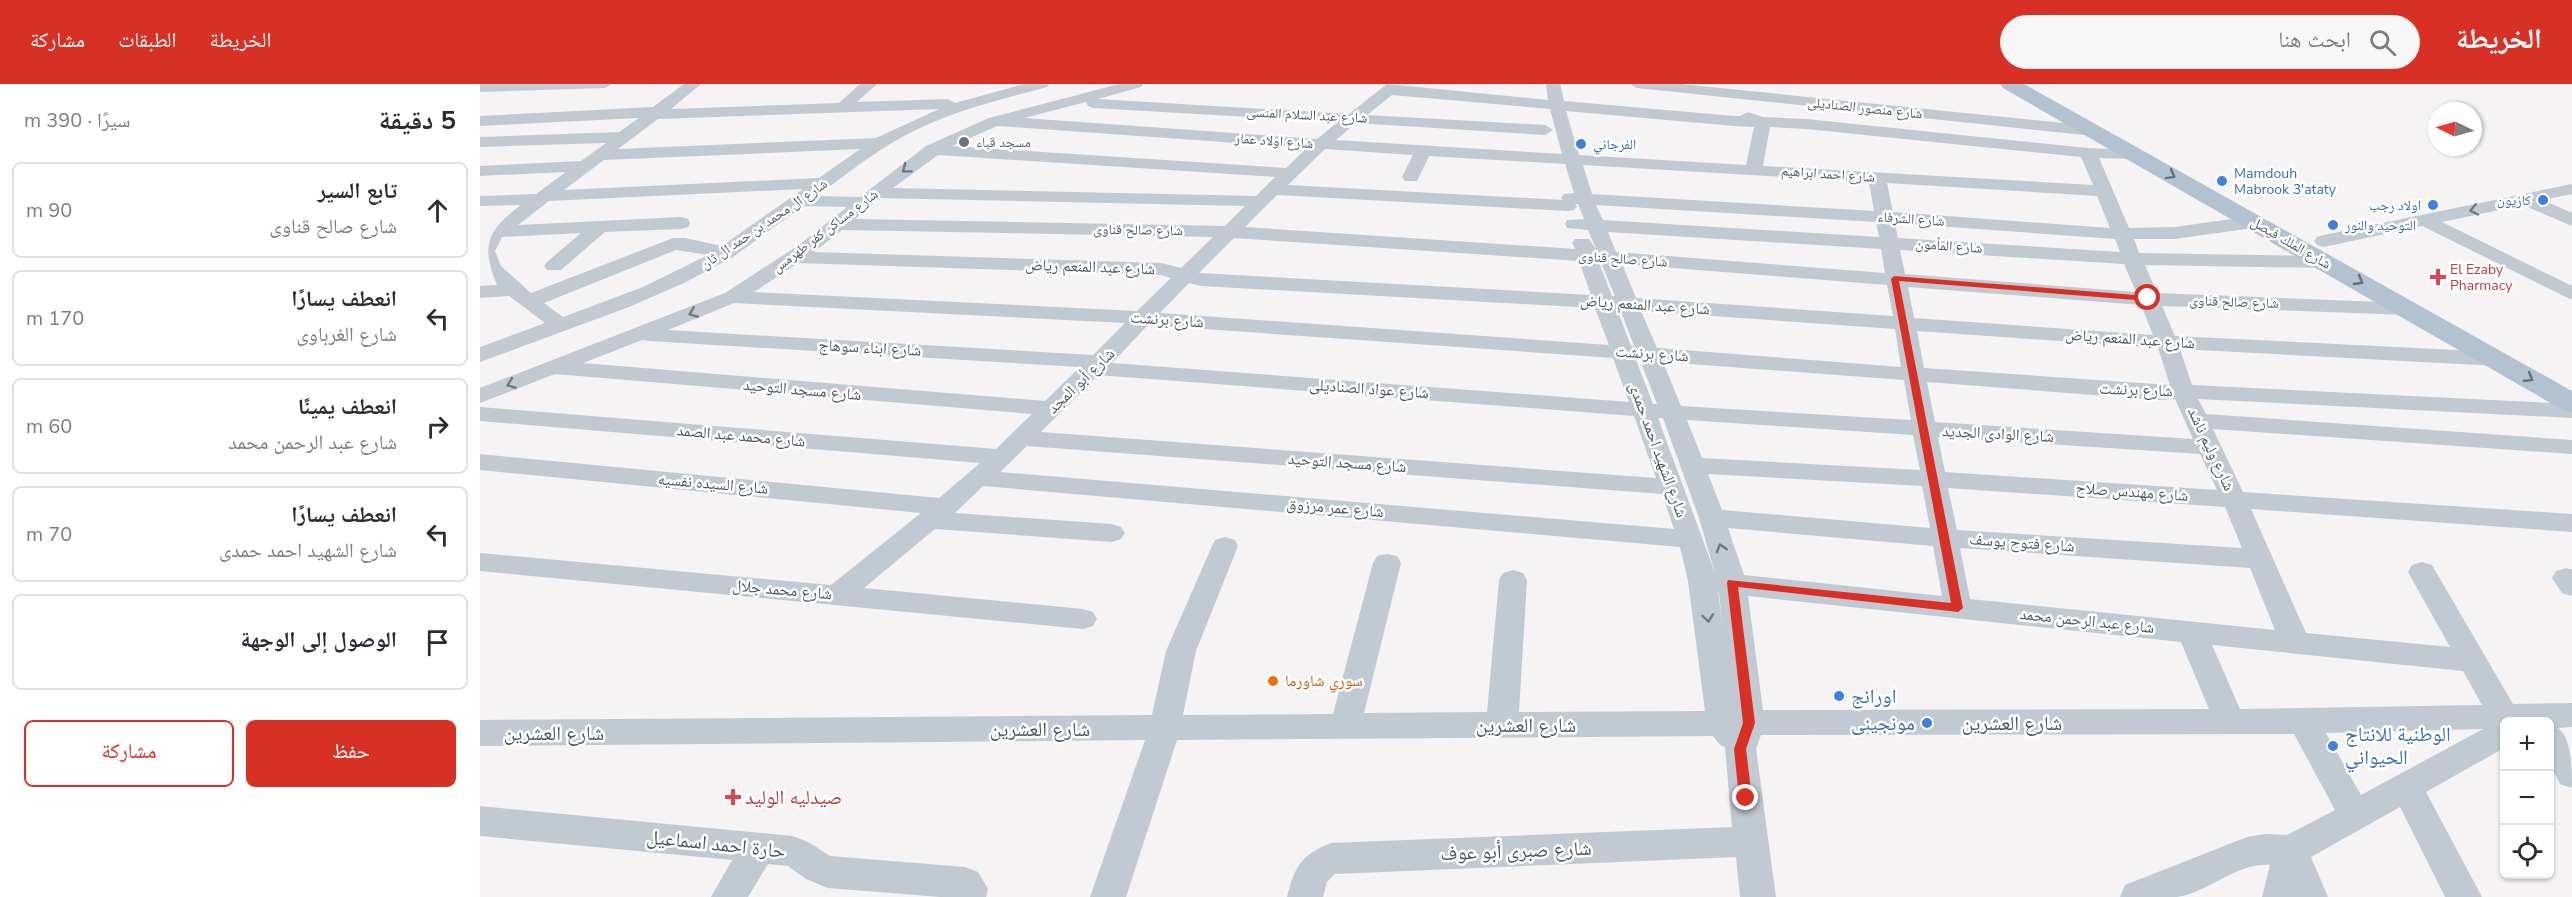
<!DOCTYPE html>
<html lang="ar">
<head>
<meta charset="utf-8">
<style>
	:root { --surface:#fff; --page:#f7f7f7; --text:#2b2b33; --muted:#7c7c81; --line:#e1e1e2; --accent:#d93025 }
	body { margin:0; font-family:"Nunito Sans","Noto Naskh Arabic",sans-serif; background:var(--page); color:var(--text); direction:rtl }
	.controls { position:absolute; right:18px; bottom:18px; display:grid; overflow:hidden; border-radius:9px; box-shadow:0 2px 4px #0004 }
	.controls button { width:54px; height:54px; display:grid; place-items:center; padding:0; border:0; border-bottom:2px solid var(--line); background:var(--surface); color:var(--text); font:30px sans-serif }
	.compass { position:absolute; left:1948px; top:18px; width:54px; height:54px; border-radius:50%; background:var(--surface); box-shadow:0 2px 4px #0004; rotate:275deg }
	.stop { position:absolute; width:18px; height:18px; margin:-14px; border:4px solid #d93025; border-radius:50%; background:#fff }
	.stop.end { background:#d93025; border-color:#fff; box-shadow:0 2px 6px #0008 }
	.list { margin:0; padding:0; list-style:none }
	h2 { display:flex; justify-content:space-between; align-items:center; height:78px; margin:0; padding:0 24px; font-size:26px }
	h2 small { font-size:20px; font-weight:400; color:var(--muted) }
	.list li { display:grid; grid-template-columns:39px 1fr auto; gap:18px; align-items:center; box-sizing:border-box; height:96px; margin:0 12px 12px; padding:0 12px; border:2px solid var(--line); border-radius:9px }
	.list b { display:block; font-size:22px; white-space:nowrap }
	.list p { margin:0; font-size:20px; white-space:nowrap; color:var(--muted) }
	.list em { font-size:20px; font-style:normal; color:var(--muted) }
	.actions { display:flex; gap:12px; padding:18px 24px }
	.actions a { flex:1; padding:14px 0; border:2px solid var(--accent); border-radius:9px; text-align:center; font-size:21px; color:var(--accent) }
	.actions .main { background:var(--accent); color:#fff }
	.icon { flex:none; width:33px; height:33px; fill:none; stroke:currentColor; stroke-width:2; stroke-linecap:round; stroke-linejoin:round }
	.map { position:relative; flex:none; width:2092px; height:813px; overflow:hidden; direction:ltr }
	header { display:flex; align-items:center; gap:36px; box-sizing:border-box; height:84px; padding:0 30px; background:var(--accent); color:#fff }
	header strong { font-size:28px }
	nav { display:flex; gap:33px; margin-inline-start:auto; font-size:21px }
	.search { width:420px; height:54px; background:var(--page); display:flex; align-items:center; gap:15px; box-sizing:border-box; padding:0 21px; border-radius:33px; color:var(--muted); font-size:22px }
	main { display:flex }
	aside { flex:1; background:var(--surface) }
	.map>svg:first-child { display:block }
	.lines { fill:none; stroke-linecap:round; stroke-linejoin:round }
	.minor { fill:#c1cad2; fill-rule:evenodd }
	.major { fill:#b3c2d1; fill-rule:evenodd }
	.oneway { stroke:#6e7983 }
	.oneway2 { stroke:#64717d }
	.route { fill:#d93025 }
	.worship-dot { fill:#6b7280; stroke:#fff; stroke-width:2 }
	.shop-dot { fill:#3f7fe0; stroke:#fff; stroke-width:2 }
	.health-dot { fill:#e0444e; stroke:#fff; stroke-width:2 }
	.food-dot { fill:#e8710a; stroke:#fff; stroke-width:2 }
	.labels { text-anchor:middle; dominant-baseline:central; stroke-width:5; stroke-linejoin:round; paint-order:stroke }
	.far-street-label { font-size:14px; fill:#4a5661; stroke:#fff }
	.far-worship-label { font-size:14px; fill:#5b616d; stroke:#fff; text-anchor:start }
	.far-shop-label { font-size:14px; fill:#366cbe; stroke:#fff; text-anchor:start }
	.far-health-label { font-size:14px; fill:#be3a42; stroke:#fff; text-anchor:start }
	.street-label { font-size:16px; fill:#4a5661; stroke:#fff }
	.food-label { font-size:16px; fill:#c56008; stroke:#fff; text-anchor:start }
	.near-shop-label { font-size:20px; fill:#366cbe; stroke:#fff; text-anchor:start }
	.near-street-label { font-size:20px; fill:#4a5661; stroke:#fff }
	.near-health-label { font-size:20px; fill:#be3a42; stroke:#fff; text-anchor:start }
</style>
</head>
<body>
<header>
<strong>الخريطة</strong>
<div class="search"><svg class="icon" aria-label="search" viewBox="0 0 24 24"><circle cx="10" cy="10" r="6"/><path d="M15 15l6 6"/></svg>ابحث هنا</div>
<nav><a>الخريطة</a><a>الطبقات</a><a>مشاركة</a></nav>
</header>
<main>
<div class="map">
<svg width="2092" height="813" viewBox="0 0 2092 813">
	<rect width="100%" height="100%" fill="#f5f3f3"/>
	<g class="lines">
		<path class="minor" d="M0,0H132L125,4L0,8Z
			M204,0H221L191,25L359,19L380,0H397L377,18L468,15L475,19L544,0H569L567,3C519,16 468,28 424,52C393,69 365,91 337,112L380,113L446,62L509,34L639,0H663L661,3L618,15L869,30L907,0L1068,16L1066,0H1080L1084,17L1254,32H1260L1268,28L1283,33L1326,35L1608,64L1659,66L1661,70L1653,75L1619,74L1649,144L1694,143L1774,132L1781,134L1783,138L1781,142L1774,144L1694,155H1654L1659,169L1844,172L1851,174L1854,178L1851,182L1844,184L1665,181L1677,209L1928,219L1935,221L1938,225L1935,229L1928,231L1682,222L1695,252L2017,268L2025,270L2028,275L2025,280L2017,282L1700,265L1712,301L2092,320V334L1718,315L1726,330L2092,356V370L1733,345L1763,408L2092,430V448L1771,425L1826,549L1970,563L1928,488L1932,481L1942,478L1952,481L2033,620L2092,619V643L2078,644C2092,654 2092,685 2092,704L2080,700L2070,681V638H2024V664L1946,708L2002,813H1965L1920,723L1831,773L1848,813H1782L1790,781C1757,778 1728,809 1697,813C1679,813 1658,813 1640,813L1645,801L1767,753L1785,750L1807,751L1855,726L1814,650L1281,651L1276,665L1296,813H1260L1256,773L855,790L847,798L843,813H807C815,782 821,771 851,759L1252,743L1245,663L1240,661L1233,652L697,656L646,813H610L665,656L0,662V636L672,631L686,567L732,462L735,456L745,453L755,456L758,462L716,567L703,631L853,630L893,479L897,472L907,470L917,472L921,479L884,629L1007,628L1019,496L1023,489L1033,486L1043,489L1047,496L1039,628L1225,627L1208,497L1200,463L503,402L475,429L632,440L641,443L645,449L641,455L632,458L455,445L384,504L603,525L613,528L617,535L613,542L603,545L0,487V469L351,501L441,429L0,386V370L459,414L500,379L0,337V323L516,365L552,330L75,290L0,319V304L245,209L319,161L367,123L323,122L253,173L204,199L149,223L0,278V263L65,239L29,212L0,214V202L17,201C0,160 8,146 41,121L0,122V112L56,110L86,88L0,92V82L101,77L126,59L0,63V53L139,48L159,34L0,42V32L173,23ZM912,11L1070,25L1082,70L856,56L876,39L1065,51L1073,46L1065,41L887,31ZM606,18L608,22L613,24L858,38L837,55L544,34ZM459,25L396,54L138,65L178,35ZM1086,27L1254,42L1274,43L1266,81L1099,71ZM517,42L827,64L806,84L472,62ZM1290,43L1326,45L1601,73L1613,101L1283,82ZM380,65L339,94L84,106L124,76ZM845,65L933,71L922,93L925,97H937L949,72L1085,80L1094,109L1084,110L1081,114L1083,116L808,101ZM458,71L795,93L776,112L413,104ZM1103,81L1389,98L1394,127L1112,110ZM1407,99L1617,112L1630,144L1413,128ZM323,105L242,162L205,154H193L51,209L21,182L15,167L22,153L101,149L67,178L64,182L67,186H81L125,148L201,145L208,143L210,139L208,135L201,133L38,141L69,117ZM797,111L1088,127L1094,126L1097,122L1095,120H1098L1104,135L1087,136L1085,140L1087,144L1108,146L1117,167L1109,155H1095L1092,159L1095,165L765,143ZM400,114L765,122L745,142L375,135ZM1116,121L1396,138L1399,153L1123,136ZM1415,139L1635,155L1640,168L1418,154ZM362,146L733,153L701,184L681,179L334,168ZM1128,148L1401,165L1405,189L1136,168ZM754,154L1099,177L1111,211L719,189ZM196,166L228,171L163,203L83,233L64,219ZM1420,166L1644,180L1656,208L1425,190ZM318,179L680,191L691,194L657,227L274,208ZM1119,179H1121L1135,212H1132ZM1142,180L1407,201L1413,232L1156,214ZM709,199L721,202L1115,224L1129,261L680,229ZM1428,203L1661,221L1673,251L1434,234ZM254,219L645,239L613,271L188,246ZM1137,225H1140L1154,262H1151ZM1161,227L1415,245L1421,283L1177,264ZM668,241L1133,274L1149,318L632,279ZM1437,247L1678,264L1690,301L1444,284ZM162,256L169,257L600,283L565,317L103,279ZM1156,276H1160L1177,320H1173ZM1183,278L1424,296L1431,336L1201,322ZM618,291L1154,332L1176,394L561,348ZM1447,298L1679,316L1695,315L1713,355L1455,338ZM1178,334H1183L1219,434L1235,489ZM1207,336L1433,351L1440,386L1222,374ZM1458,353L1720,370L1737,406L1465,388ZM547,362L1182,410L1194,445L520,388ZM1228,390L1442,402L1450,444L1242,426ZM1468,404L1745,423L1762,464L1477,446ZM1248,444L1453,462L1462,512L1264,491ZM1480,464L1770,484L1795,546L1490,515ZM1238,508L1239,509L1242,539ZM1268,512L1701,558L1729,625L1283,626ZM1732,561L1983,587L2002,621L1760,625ZM2003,645L1881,711L1846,649Z
			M1150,0H1201L1613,42L1621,47L1613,52L1157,4Z
			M2092,100V110L2063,116L2092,129V142L2043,121L1962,138L2092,202V216L1942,142L1844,163L1837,161L1834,157L1837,153L1844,151Z
			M2086,484L2092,486V512L2082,509L2072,494L2076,487Z
			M0,722L313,752L330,759L350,772L485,783L498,788L508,805L506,813H460L348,804L326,795L308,782L288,780L268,813H231L252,776L0,752Z"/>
		<path class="major" d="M1520,0H1544L2092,307V328L2081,325L1523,4Z"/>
	</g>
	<defs><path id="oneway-chevron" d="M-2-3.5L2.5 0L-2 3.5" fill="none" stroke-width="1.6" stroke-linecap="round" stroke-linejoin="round" transform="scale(1.5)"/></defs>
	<g class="oneway">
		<use href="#oneway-chevron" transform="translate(426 85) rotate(143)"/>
		<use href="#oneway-chevron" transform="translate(1994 126) rotate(168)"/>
		<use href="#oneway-chevron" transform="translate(213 229) rotate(158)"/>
		<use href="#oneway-chevron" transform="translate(31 300) rotate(159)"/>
		<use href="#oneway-chevron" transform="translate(1241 464) rotate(-107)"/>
		<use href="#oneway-chevron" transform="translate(1228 534) rotate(82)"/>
	</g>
	<g class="oneway2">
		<use href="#oneway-chevron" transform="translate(1691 91) rotate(29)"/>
		<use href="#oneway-chevron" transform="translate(1879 197) rotate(30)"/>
		<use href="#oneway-chevron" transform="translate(2049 294) rotate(30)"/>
	</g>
	<path class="route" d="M1414,192L1668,212L1672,214L1668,217L1419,197L1483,524L1478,528L1258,503L1275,639L1266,665L1272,714L1266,719L1259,714L1254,665L1263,639L1247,499L1248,496L1471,519L1411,195Z"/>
	<circle class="worship-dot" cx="484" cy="58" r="6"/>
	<g class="shop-dot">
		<circle cx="1101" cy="60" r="6"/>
		<circle cx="1742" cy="97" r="6"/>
		<circle cx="2063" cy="116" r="6"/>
		<circle cx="1953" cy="121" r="6"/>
		<circle cx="1853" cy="141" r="6"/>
		<circle cx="1359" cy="612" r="6"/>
		<circle cx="1447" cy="639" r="6"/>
		<circle cx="1853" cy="662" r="6"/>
	</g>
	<g class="health-dot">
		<path d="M1955 184h6v6h6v6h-6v6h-6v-6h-6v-6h6z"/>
		<path d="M250 704h6v6h6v6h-6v6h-6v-6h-6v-6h6z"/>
	</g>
	<circle class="food-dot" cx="793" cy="597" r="6"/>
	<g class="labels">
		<g class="far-street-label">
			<text transform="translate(1385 24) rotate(6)">شارع منصور الصناديلى</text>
			<text transform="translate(827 31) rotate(3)">شارع عبد السلام المنسى</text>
			<text transform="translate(794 57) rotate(4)">شارع اولاد عمار</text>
			<text transform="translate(1348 90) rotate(4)">شارع احمد ابراهيم</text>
			<text transform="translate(1431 135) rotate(4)">شارع الشرفاء</text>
			<text transform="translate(284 140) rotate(-34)">شارع ال محمد بن حمد ال ثان</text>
			<text transform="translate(658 146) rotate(1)">شارع صالح قناوى</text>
			<text transform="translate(345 147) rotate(-37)">شارع مساكن كفر طهرمس</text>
			<text transform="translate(1811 159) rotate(30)">شارع الملك فيصل</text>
			<text transform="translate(1469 162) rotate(4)">شارع المأمون</text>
			<text transform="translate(1143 175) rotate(4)">شارع صالح قناوى</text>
			<text transform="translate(1754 218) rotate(2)">شارع صالح قناوى</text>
		</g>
		<g class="far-worship-label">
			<text x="496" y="58">مسجد قباء</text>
		</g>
		<g class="far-shop-label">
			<text x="1113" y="60">الفرجاني</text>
			<text x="1754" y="89">Mamdouh<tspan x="1754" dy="16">Mabrook 3'ataty</tspan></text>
			<text x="2051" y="116" text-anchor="end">كازيون</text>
			<text x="1941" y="121" text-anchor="end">اولاد رجب</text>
			<text x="1865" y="141">التوحيد والنور</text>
		</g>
		<g class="far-health-label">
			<text x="1970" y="185">El Ezaby<tspan x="1970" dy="16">Pharmacy</tspan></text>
		</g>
		<g class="street-label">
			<text transform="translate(610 183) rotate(2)">شارع عبد المنعم رياض</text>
			<text transform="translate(1165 221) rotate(4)">شارع عبد المنعم رياض</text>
			<text transform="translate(687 236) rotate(4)">شارع برنشت</text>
			<text transform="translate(1650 255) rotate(4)">شارع عبد المنعم رياض</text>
			<text transform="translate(390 264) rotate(3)">شارع ابناء سوهاج</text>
			<text transform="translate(1172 270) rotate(4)">شارع برنشت</text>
			<text transform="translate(601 297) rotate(-44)">شارع أبو المجد</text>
			<text transform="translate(889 305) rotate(4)">شارع عواد الصناديلى</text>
			<text transform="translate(322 306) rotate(5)">شارع مسجد التوحيد</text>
			<text transform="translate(1656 306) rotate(2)">شارع برنشت</text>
			<text transform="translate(1518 350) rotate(3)">شارع الوادى الجديد</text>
			<text transform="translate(261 352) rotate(5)">شارع محمد عبد الصمد</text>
			<text transform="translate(1731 365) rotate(65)">شارع وليم ناشد</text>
			<text transform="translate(1178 366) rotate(70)">شارع الشهيد احمد حمدى</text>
			<text transform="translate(867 379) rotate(4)">شارع مسجد التوحيد</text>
			<text transform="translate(233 400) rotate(5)">شارع السيده نفسيه</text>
			<text transform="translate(1652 408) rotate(4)">شارع مهندس صلاح</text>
			<text transform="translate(855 424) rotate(5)">شارع عمر مرزوق</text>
			<text transform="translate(1542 459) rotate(4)">شارع فتوح يوسف</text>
			<text transform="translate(302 506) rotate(5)">شارع محمد جلال</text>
			<text transform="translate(1607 537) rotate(6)">شارع عبد الرحمن محمد</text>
		</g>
		<g class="food-label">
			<text x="805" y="597">سوري شاورما</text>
		</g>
		<g class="near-shop-label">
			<text x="1371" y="612">اورانج</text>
			<text x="1435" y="639" text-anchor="end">مونجينى</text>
			<text x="1865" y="650">الوطنية للانتاج<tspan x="1865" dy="23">الحيواني</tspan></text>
		</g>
		<g class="near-street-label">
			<text x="1532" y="639">شارع العشرين</text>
			<text x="1046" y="641">شارع العشرين</text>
			<text x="560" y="645">شارع العشرين</text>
			<text x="74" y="649">شارع العشرين</text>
			<text transform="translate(236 760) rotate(6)">حارة احمد اسماعيل</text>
			<text transform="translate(1036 767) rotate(-2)">شارع صبرى أبو عوف</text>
		</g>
		<g class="near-health-label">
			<text x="265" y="713">صيدليه الوليد</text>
		</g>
	</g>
</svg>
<div class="controls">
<button>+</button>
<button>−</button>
<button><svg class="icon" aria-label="locate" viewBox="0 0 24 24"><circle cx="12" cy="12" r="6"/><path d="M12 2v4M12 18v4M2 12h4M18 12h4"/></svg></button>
</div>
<svg class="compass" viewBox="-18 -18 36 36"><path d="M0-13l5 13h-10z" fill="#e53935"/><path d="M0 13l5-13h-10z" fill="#7c7c81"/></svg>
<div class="stop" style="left:1668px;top:214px"></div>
<div class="stop end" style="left:1266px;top:714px"></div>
</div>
<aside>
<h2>5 دقيقة<small>سيرًا · 390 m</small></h2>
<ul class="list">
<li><svg class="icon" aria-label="ahead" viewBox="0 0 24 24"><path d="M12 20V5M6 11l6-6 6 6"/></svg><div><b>تابع السير</b><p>شارع صالح قناوى</p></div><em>90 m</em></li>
<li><svg class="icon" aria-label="left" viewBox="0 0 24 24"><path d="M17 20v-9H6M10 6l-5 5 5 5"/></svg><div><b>انعطف يسارًا</b><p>شارع الغرباوى</p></div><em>170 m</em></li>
<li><svg class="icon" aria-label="right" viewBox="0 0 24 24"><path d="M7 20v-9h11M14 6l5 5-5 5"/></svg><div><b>انعطف يمينًا</b><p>شارع عبد الرحمن محمد</p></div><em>60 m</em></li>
<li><svg class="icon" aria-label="left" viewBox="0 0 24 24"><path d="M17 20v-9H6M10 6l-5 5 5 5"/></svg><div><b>انعطف يسارًا</b><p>شارع الشهيد احمد حمدى</p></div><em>70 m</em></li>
<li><svg class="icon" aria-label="arrive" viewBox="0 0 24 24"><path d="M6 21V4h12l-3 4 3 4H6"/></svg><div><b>الوصول إلى الوجهة</b></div></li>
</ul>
<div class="actions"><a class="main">حفظ</a><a>مشاركة</a></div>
</aside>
</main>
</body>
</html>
